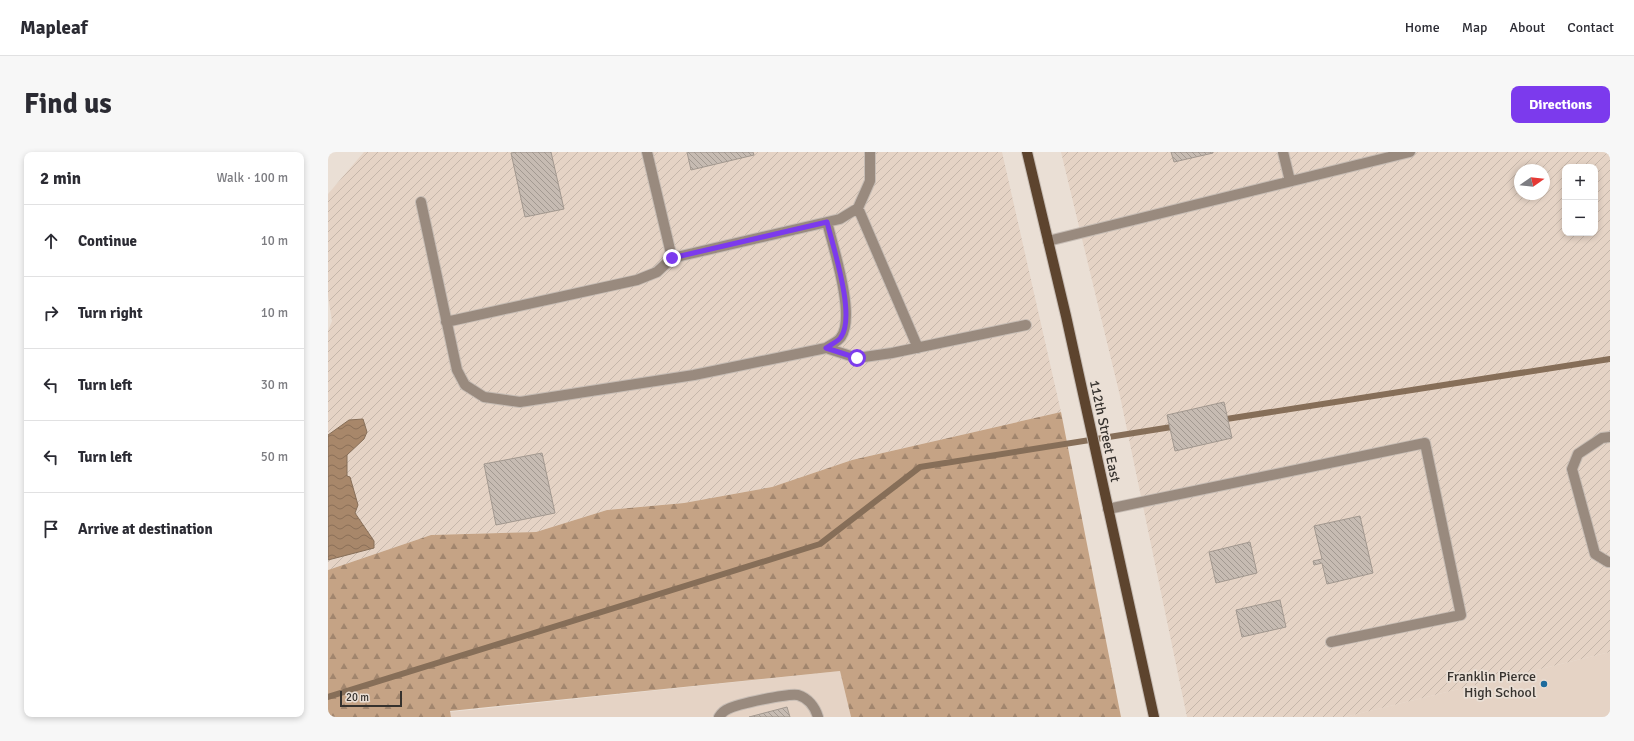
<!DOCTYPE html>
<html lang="en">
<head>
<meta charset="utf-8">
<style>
	:root { --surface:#fff; --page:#f7f7f7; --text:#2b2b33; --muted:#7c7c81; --line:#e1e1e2; --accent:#7c3aed }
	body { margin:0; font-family:Signika,sans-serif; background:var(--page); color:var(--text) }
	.controls { position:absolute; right:12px; top:12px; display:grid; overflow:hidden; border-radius:8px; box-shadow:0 2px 6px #0003 }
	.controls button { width:36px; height:36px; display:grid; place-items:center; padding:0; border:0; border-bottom:1px solid var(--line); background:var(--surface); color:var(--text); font:20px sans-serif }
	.compass { position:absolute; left:1186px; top:12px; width:36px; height:36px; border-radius:50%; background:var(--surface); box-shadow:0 2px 6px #0003; rotate:76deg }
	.scale { position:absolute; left:12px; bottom:10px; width:62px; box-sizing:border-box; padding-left:4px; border:2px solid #36322e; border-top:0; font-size:11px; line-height:14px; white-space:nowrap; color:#36322e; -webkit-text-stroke:3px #eadfd5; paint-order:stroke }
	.stop { position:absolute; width:12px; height:12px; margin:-9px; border:3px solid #7c3aed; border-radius:50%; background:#fff }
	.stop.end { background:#7c3aed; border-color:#fff; box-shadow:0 1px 4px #0008 }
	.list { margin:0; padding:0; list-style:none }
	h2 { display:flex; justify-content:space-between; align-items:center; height:52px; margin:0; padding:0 16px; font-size:17px }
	h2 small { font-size:13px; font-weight:400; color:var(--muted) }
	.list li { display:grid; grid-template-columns:26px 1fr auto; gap:12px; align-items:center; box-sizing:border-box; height:72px; padding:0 16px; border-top:1px solid var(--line) }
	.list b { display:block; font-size:15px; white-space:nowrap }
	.list em { font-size:13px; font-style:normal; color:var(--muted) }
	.icon { flex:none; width:22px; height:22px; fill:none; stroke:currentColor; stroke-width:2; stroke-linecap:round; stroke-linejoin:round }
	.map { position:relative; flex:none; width:1282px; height:565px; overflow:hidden; border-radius:8px }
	header { display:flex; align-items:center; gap:24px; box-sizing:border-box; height:56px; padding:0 20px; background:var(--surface); border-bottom:1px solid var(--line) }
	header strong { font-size:19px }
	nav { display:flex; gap:22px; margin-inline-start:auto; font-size:14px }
	.intro { display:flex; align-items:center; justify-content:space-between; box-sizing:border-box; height:96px; padding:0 24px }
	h1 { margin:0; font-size:28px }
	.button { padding:10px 18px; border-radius:8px; background:var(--accent); color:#fff; font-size:14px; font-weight:700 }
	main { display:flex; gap:24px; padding:0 24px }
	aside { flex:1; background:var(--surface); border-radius:8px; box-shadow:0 2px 6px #0003 }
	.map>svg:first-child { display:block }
	.built { fill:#e5d3c5 }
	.industrial { fill:url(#industrial-furrows); fill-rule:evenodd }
	.forest { fill:url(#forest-firs) }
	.water { fill:url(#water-waves); stroke:#866e58 }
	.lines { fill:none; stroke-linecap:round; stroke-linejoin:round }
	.stream { stroke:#866e58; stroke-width:6 }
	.building { fill:url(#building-back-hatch); stroke:#a2988f }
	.minor-casing { stroke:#c6bcb4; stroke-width:12 }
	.major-casing { stroke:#c6bcb4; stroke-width:12 }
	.minor { stroke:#998a7e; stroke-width:10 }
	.major { stroke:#5d442e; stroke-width:10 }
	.route { stroke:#7c3aed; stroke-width:5 }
	.poi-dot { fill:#1d6b9d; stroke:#eadfd5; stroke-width:1.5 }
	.labels { text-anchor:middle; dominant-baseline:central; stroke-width:3.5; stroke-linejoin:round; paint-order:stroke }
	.street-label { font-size:14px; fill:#36322e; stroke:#eadfd5 }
	.poi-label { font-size:14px; fill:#36322e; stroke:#eadfd5; text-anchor:end }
</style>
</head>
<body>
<header>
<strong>Mapleaf</strong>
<nav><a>Home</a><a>Map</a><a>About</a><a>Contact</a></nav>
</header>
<div class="intro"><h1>Find us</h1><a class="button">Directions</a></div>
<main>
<aside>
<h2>2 min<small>Walk · 100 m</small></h2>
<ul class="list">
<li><svg class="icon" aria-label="ahead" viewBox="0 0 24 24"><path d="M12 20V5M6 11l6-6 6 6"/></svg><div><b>Continue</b></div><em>10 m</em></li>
<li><svg class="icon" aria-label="right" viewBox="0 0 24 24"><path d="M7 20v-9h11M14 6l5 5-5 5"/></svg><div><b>Turn right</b></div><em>10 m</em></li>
<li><svg class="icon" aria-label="left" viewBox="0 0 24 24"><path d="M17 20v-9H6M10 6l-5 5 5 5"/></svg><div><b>Turn left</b></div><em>30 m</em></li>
<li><svg class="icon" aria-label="left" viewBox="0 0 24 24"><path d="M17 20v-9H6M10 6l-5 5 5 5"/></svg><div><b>Turn left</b></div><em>50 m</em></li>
<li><svg class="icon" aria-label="arrive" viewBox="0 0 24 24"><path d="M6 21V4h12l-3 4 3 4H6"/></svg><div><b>Arrive at destination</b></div></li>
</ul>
</aside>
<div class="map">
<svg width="1282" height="565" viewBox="0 0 1282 565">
	<defs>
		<pattern id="industrial-furrows" width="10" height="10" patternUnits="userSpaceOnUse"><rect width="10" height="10" fill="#e5d3c5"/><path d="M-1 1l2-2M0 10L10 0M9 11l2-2" fill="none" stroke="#c5b6aa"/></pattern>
		<pattern id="forest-firs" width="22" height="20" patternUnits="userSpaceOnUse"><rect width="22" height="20" fill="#c5a385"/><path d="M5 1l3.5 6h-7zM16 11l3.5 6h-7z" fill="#a1856d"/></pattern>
		<pattern id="water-waves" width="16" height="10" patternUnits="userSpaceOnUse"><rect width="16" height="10" fill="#a8876a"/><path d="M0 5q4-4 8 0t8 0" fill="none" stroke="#8a6f58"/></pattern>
		<pattern id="building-back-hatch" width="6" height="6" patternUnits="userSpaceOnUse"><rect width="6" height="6" fill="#c6bbb2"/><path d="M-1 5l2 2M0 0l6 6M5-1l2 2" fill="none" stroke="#a29991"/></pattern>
	</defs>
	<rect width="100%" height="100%" fill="#eadfd5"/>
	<path class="built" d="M1282,500V565H1017Z
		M512,519L523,565H123L122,560Z"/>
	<path class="industrial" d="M36,0H674L733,260L524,308L444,335L356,351L279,358L208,380L103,383L0,418V179L4,169L0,144V42Z
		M733,0H1282V500L1017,565H859L792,244ZM1237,15H1267V81H1237ZM1192,18H1216V42H1192Z"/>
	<path class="forest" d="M733,260L793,565H523L512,519L122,559L123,565H0V418L103,383L208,380L279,358L356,351L444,335L524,308Z"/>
	<path class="water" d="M35,267L39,280L36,287L19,303V324L22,325L30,353L27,361L46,389V396L0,408V283L21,268Z"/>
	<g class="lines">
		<path class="stream" d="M892,268L1282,207
			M0,545L492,392L592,315L850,274"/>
	</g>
	<path class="building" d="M189,0H223L236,57L197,65L183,1Z
		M359,0H425L426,3L363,18Z
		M843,0H885V1L846,10Z
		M896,250L904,286L847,299L839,263Z
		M214,301L227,361L168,373L156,312Z
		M1032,364L1045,421L999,432L994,411L986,413L985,409L994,407L986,374Z
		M922,390L929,421L888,431L881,400Z
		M952,448L958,475L914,485L908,458Z
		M459,555L462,565H421Z"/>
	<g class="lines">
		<defs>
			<path id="minor" d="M319,0L344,106L512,67L530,56L542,29V0
				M955,0L962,29
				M93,50L129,218L137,233L156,245L192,250L366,223L498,196C502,193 511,189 513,185C528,164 505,95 499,70
				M530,56L590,196
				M720,89L1082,0
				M118,170L309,128L329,120L344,106
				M498,196L529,206L564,201L698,173
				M1282,285L1274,286L1250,302L1244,317L1267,402L1280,410H1282
				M780,357L1097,291L1133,463L1003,490
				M391,565C393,562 397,558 400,557C409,552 461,541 470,543C480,546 487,555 490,565"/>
			<path id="major" d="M699,0L738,164L826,565"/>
		</defs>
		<use href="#minor" class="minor-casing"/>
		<use href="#major" class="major-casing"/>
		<use href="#minor" class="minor"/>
		<use href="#major" class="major"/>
	</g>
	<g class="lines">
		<path class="route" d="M344,106L499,70C505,95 528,164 513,185C511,189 502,193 498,196L529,206"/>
	</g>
	<circle class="poi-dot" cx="1216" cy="532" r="4"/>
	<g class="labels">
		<g class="street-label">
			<text transform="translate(777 279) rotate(78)">112th Street East</text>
		</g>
		<g class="poi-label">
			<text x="1208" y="524">Franklin Pierce<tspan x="1208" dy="16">High School</tspan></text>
		</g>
	</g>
</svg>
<div class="controls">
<button>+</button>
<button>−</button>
</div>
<svg class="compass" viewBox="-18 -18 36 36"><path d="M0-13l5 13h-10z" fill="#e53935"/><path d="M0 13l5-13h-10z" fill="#7c7c81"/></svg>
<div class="scale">20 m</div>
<div class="stop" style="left:529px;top:206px"></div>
<div class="stop end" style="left:344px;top:106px"></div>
</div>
</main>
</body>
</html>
